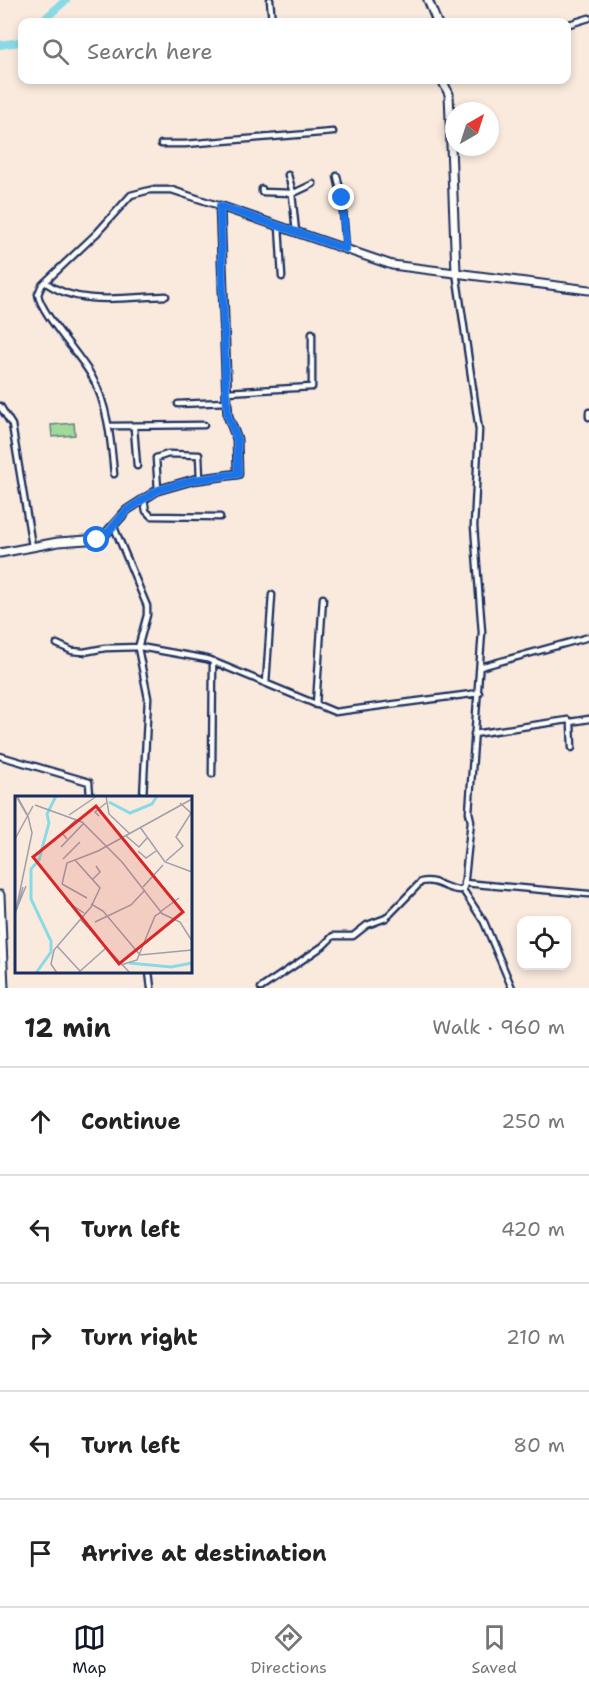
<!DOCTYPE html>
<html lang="en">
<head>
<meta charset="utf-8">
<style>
	:root { --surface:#fff; --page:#f2f2f2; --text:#222; --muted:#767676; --line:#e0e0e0; --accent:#111827 }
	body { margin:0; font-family:"Shantell Sans",sans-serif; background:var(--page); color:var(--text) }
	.controls { position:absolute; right:18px; bottom:18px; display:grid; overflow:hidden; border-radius:12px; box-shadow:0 3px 9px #0003 }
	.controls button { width:54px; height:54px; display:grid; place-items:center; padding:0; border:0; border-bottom:2px solid var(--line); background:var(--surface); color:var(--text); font:30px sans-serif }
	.compass { position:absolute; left:445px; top:102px; width:54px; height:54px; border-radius:50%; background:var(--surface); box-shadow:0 3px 9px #0003; rotate:39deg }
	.stop { position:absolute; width:18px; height:18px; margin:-14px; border:4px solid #1a73e8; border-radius:50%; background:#fff }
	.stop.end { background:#1a73e8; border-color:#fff; box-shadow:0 2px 6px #0008 }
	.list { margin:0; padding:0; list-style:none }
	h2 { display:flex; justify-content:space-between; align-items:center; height:78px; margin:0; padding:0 24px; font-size:26px }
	h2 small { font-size:20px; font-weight:400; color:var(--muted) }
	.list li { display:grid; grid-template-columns:39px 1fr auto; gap:18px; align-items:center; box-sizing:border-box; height:108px; padding:0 24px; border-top:2px solid var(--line) }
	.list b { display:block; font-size:22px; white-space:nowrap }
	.list em { font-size:20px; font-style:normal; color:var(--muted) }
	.icon { flex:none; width:33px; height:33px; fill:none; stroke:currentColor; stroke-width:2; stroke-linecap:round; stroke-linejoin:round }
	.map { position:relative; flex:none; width:589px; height:988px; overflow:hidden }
	.search { position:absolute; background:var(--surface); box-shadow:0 3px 9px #0003; left:18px; right:18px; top:18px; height:66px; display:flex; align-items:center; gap:15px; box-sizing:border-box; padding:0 21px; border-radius:12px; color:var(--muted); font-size:22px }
	.sheet { height:618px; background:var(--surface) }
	nav { display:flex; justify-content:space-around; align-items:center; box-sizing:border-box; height:84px; border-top:2px solid var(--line); background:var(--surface); font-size:16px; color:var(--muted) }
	nav a { display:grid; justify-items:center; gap:3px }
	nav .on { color:var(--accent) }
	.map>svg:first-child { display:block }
	.green { fill:#a3d89b; stroke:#5f847c; stroke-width:1.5 }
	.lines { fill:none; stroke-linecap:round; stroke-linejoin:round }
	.river { stroke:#8adae6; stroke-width:8 }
	.street-casing { stroke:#1b2f5e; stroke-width:9 }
	.secondary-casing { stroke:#1b2f5e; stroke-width:11 }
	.street { stroke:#fdfcf7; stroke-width:4.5 }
	.secondary { stroke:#fdfcf7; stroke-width:7 }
	.route { stroke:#1a73e8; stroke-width:8 }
	.inset-river { fill:none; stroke:#8adae6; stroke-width:3 }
	.inset-road { fill:none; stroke:#a09faa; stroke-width:1.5 }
	.view { fill:#d62828; fill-opacity:0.15; stroke:#d62828; stroke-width:3 }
	.inset-edge { fill:none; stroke:#1b2f5e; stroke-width:3 }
</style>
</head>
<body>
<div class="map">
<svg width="589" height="988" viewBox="0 0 589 988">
	<rect width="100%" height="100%" fill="#f9eadd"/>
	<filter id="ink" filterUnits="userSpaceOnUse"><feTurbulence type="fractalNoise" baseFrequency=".0167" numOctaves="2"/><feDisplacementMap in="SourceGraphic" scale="12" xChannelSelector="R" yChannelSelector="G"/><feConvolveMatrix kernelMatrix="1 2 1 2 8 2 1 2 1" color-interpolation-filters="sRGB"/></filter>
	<g filter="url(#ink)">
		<path class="green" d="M74,423L75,435L52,437L51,425Z"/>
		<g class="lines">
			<path class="river" d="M41,22L66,0
				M0,45L19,42L22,39"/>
			<defs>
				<path id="street" d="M270,0L272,22
					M566,25L589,18
					M161,144H185L333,132
					M337,176L342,198L346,248
					M262,189V192L293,193L288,175
					M279,226L282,277
					M296,232L292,194L313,184
					M45,282C78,307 126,297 166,296
					M227,392L312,387V333
					M178,404L227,402
					M0,406L12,425L32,546
					M589,412V417
					M109,426L204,425
					M134,428L137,466
					M114,474C111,441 108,404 91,375C80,355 40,312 38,294L42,285L97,233L131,195L150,190H172L220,206
					M158,490L156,458L168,454L199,455L200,479
					M144,500L146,511L151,516L220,517
					M114,527L147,606V615L138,648L148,698L143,798
					M57,644L72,651L84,652L105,648L140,647L207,659L335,712L479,693
					M480,667L589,637
					M266,683L272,595
					M316,705L323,598
					M570,722L589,719
					M474,734L568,720L571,723L572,748
					M0,756L89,782L90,796
					M212,774L213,661
					M464,883L589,894
					M463,890L484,922L512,988
					M149,972L151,988
					M261,988L323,946L333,936H353L367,925L386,918L421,882C436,878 446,890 460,890L464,887L471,821L469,812L482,632L474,526L479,430L456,272"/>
				<path id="secondary" d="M428,0L437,22
					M442,80L449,94L456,272
					M0,553L58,542L101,539L127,510L158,490L193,480L238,474L237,439L228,416L227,402L220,206L392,265L589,290
					M0,895L4,988"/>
			</defs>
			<use href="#street" class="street-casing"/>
			<use href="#secondary" class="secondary-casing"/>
			<use href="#street" class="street"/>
			<use href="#secondary" class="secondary"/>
		</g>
	</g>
	<g class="lines" filter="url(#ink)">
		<path class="route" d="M97,540L105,536L127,510L158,490L193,480L238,474L237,439L228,416L226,392L220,206L346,249L342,198"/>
	</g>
	<g transform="translate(15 796)">
		<rect width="177" height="177" fill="#f9eadd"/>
		<path class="inset-river" d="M94,6L115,17L137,8L142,0M114,167L156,171L177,167M21,177L36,156V145L16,103V73L24,64L34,27L32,18L41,0"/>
		<path class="inset-road" d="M1,0L12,19M91,0L94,18L114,37M20,9L67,26L107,66L146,116L140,120L122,164L106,169M54,19L82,0M84,20L80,16L91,7M125,31L150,66L177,76M110,39L124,51L132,42M0,43L18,10M52,43L47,37L62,23M46,51L69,27M123,55L131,62L141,55M48,63L65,46M151,65L168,50L161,41L176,17L165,7M77,84L85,76L81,70M47,88L52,67L83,55L177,3M47,88L72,102M128,91L148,69M51,105L69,117M76,108L88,115L125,159L177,154M2,113L8,91M145,116L164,102M0,117L11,90M146,117L165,126L177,145M0,119L17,37L13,20L2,0M65,123L115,177M80,126L116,109L130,94M42,150L65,175M42,177L36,168L39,154L76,111L85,92L60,64M63,177L91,152"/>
		<path class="view" d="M81,10L168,116L104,168L18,61Z"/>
		<rect width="177" height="177" class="inset-edge"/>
	</g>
</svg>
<div class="controls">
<button><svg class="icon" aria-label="locate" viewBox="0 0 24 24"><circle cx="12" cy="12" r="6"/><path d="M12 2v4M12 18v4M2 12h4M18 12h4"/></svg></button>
</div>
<svg class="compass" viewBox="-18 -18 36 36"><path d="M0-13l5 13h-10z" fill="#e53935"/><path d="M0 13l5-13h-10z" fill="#767676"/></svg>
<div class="stop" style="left:97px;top:540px"></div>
<div class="stop end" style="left:342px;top:198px"></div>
<div class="search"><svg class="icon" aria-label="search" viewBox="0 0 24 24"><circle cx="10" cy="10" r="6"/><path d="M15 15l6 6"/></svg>Search here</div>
</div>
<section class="sheet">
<h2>12 min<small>Walk · 960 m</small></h2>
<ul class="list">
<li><svg class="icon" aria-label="ahead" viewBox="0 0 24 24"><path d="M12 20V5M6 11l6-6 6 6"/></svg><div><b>Continue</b></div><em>250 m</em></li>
<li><svg class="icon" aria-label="left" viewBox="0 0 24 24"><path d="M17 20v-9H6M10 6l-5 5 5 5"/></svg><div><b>Turn left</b></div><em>420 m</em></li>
<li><svg class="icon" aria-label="right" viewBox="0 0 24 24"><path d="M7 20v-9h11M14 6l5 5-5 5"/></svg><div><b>Turn right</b></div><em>210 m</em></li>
<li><svg class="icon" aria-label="left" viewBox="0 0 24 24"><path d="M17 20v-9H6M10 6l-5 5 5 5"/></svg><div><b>Turn left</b></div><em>80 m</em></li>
<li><svg class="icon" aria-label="arrive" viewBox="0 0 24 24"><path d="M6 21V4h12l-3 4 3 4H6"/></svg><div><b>Arrive at destination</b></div></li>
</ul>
</section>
<nav>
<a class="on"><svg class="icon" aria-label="map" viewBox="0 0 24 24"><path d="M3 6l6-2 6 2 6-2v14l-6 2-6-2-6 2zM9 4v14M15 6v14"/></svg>Map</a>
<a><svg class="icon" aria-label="directions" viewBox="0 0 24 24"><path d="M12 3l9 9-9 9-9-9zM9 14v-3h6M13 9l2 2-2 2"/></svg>Directions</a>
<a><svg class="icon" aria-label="saved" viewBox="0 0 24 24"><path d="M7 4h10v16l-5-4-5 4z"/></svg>Saved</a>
</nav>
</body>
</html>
